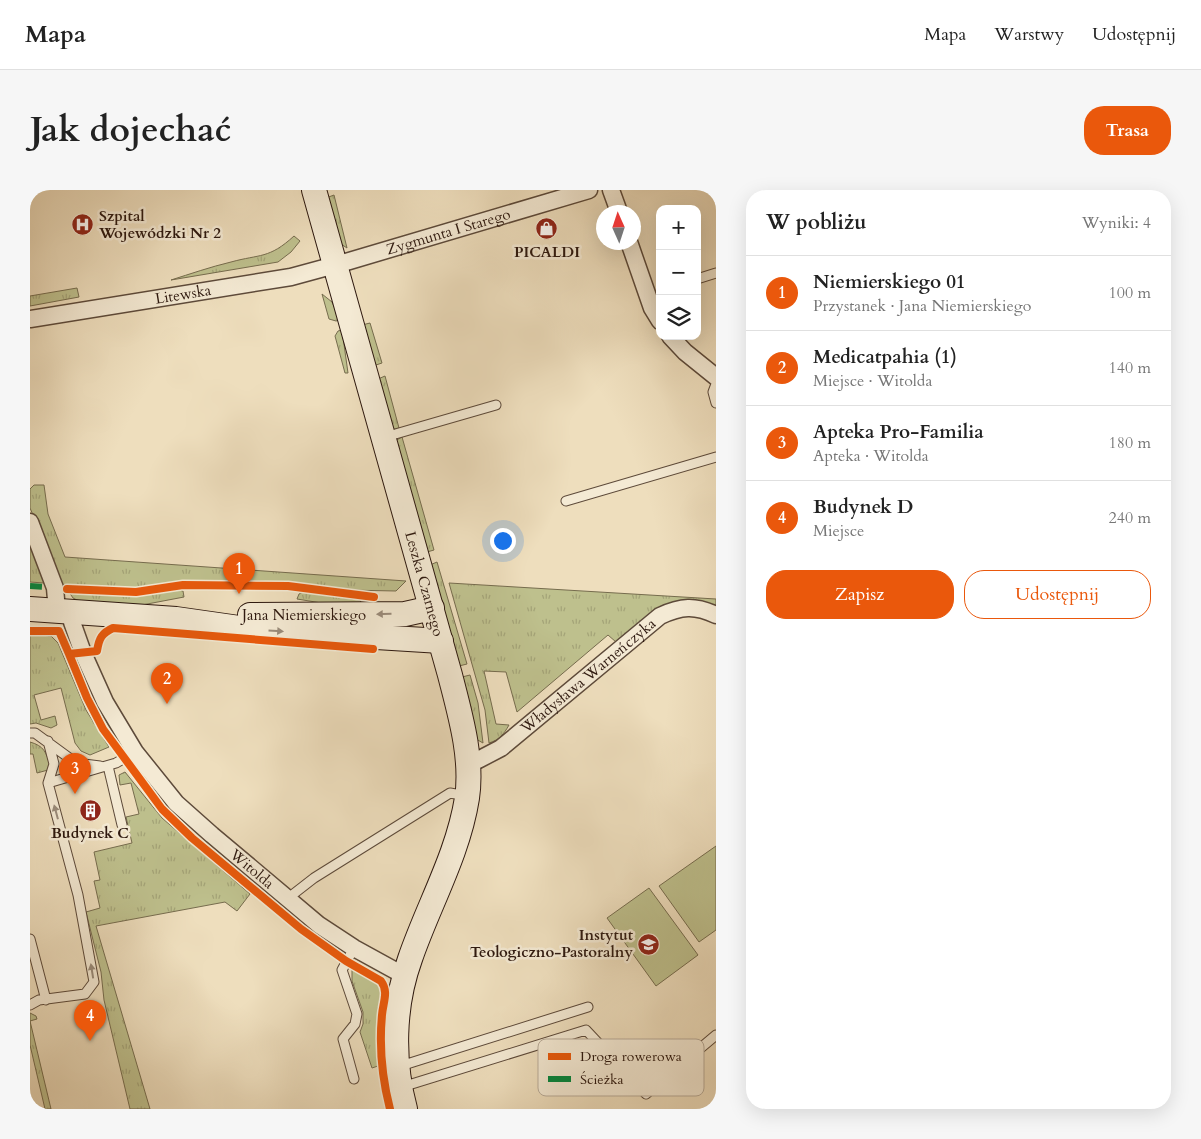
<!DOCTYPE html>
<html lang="pl">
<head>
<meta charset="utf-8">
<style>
	:root { --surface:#fff; --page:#f6f6f6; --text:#222; --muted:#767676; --line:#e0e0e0; --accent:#ea580c }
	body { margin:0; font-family:Cardo,serif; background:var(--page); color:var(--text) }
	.controls { position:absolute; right:15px; top:15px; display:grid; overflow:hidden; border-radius:10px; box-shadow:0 5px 20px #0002 }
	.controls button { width:45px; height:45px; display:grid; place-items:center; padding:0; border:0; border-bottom:1px solid var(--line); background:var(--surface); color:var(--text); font:25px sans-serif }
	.compass { position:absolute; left:566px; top:15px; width:45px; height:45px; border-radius:50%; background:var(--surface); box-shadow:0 5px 20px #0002; rotate:357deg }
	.you { position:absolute; left:472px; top:350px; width:18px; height:18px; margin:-12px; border:4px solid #fff; border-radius:50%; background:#1a73e8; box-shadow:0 0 0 8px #1a73e833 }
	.badge { display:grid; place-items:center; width:32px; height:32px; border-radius:50%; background:var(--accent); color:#fff; font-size:16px; font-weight:700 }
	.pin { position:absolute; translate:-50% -41px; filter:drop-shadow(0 1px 2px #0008) }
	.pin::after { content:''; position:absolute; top:26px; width:18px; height:15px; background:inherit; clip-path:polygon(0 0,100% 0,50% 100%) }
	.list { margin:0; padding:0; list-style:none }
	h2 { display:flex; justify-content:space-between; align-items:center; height:65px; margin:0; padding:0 20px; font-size:21px }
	h2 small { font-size:16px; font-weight:400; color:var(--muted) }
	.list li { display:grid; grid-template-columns:32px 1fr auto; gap:15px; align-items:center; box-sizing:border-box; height:75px; padding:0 20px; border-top:1px solid var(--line) }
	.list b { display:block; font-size:19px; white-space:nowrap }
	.list p { margin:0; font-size:16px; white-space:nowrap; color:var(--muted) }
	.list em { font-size:16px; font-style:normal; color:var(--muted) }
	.actions { display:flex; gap:10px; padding:15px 20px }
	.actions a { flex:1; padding:11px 0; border:1px solid var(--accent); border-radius:20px; text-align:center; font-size:18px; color:var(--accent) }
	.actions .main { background:var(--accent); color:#fff }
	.icon { flex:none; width:28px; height:28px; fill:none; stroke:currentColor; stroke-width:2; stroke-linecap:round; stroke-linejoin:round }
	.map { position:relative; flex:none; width:686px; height:919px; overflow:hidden; border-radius:20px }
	header { display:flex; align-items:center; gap:30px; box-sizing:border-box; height:70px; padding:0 25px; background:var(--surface); border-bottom:1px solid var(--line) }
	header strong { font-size:24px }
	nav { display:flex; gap:28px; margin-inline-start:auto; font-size:18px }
	.intro { display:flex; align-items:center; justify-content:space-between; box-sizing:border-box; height:120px; padding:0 30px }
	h1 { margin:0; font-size:35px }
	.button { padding:12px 22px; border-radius:20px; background:var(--accent); color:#fff; font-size:18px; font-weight:700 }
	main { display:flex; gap:30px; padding:0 30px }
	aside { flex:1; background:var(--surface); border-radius:20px; box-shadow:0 5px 20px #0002 }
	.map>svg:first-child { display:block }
	.grass { fill:url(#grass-tufts); stroke:#766c4e }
	.pitch { fill:#bec08d; stroke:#766c4e }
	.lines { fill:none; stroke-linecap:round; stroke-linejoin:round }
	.lane-casing { stroke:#5d4a3a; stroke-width:11 }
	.street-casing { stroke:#5d4a3a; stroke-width:19 }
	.secondary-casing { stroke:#2d180f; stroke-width:26 }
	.lane { stroke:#f4ead4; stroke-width:9 }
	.street { stroke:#f4ead4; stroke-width:16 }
	.secondary { stroke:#f4ead4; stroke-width:24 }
	.quiet { stroke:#00873e; stroke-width:6; stroke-dasharray:12 6; stroke-linecap:butt }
	.cycleway-casing { stroke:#f4ead4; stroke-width:11 }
	.cycleway { stroke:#e8590c; stroke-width:8 }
	.oneway { fill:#9a8c7b }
	.labels { text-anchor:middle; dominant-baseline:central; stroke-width:5; stroke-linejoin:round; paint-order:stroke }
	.poi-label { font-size:15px; font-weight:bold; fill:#2d180f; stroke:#f4ead4 }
	.street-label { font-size:15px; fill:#2d180f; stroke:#f4ead4 }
	.key { fill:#f4ead4; stroke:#b8ab99; stroke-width:1 }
	.key-label { font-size:14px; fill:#2d180f }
</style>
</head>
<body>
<header>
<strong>Mapa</strong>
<nav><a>Mapa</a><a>Warstwy</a><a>Udostępnij</a></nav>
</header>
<div class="intro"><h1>Jak dojechać</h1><a class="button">Trasa</a></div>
<main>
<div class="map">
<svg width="686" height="919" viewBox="0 0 686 919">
	<defs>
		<pattern id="grass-tufts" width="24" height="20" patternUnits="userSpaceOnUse" patternTransform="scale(1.25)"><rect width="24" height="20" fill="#bec08d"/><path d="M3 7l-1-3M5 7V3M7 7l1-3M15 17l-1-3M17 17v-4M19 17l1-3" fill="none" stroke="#a4a478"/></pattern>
	</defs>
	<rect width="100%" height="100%" fill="#eedebd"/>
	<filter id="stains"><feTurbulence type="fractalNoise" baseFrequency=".004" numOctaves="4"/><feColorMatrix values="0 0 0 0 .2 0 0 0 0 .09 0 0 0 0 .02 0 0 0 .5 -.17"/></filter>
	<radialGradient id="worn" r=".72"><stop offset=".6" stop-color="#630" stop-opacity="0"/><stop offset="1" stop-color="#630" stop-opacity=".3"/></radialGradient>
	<path class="grass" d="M304,5L317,58L311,54L296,8Z
		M264,46L270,51L261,62L248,72L141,90C160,84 180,77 201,72C230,64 239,69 264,46Z
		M47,98L49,107L0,116V106Z
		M292,104L302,112L310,130L306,131L299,129Z
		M340,133L352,173L343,176L332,135Z
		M312,140L318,183H315L305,146L308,141Z
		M355,186L369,238L362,240L348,189Z
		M372,247L404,360L397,362L365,251Z
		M4,295H14L18,324L35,367L376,391L366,401L316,400L262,393L227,391H152L107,400L33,395L0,318V299Z
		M0,351L15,390L14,393L0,392Z
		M407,372L437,474L429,476L400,375Z
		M419,393L686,409V419L633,417L612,430L586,452L578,445L487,522L476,482L454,481L466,534L479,535C474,544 469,550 459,553L455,520Z
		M148,400L153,401L154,407L112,415L49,411L43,408L39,402L109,406Z
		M273,402L330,410L332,416L316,417L267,409L269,404Z
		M0,444L21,446L28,453L56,520L79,557L60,565L51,561L45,553L31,498L4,505L11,530L25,526L27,535L21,538L6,533L0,534Z
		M440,485L448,513L453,553L446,549L432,487Z
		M0,552C14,556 16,562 20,575L18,580L7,583L3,564H0Z
		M95,582L132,628L220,704L207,721L195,712L66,736L120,919H100L74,810L71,782L56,722L70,718L64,691L70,690L64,662L102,653L96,627L109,624L101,593L90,595L89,585Z
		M322,779L347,793L352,801L347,836L348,876L342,878L330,842L333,834V822L322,791Z
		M0,823L6,826L7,829L0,831L21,919H15L0,855Z"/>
	<path class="pitch" d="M686,656V740L669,752L629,696Z
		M619,698L668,765L626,796L577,728Z"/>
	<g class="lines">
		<defs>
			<path id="lane" d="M667,89L686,83
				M686,194L683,202L686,213
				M355,247L466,215
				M536,311L686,267
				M0,543H5L46,573L70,576
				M18,551L24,574L18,593
				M78,576L92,635
				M257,709L284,688L420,603L437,606
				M0,749L16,810
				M324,758L312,780L327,824L325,834L313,849L324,889
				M0,815L9,810L55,804L64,792L48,705L18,593L86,573L105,562
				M367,876L380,873L558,817
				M372,897L556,840L616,904L686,845"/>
			<g id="street">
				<path d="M581,0L589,22"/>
				<path d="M599,52L622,118L630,131"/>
				<path id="s1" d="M0,129L261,87L316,72L559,0"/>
				<path d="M640,146L655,162L686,187"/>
				<path d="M0,332L25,398L27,421"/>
				<path id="s2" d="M42,422V432L53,463L75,512L105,562L146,613L182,645L289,735L324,758L375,786"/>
				<path id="s3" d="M437,574L448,570L471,558L630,426C651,416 665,415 686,425"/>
			</g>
			<g id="secondary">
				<path id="s4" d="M284,0L420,485C430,524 443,568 437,608C428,665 398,716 380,769C363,816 362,871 375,919"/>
				<path d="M0,419L146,429L216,439L411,451"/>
				<path d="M220,425L375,424L402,418"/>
			</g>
		</defs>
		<use href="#lane" class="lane-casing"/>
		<use href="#street" class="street-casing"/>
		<use href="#secondary" class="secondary-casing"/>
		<use href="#lane" class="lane"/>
		<use href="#street" class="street"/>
		<use href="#secondary" class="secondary"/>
		<path class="quiet" d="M0,396L16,397"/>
		<defs>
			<path id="cycleway" d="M37,399L106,402L153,395L258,396L344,407
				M0,441H29L39,464L67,461C69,448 72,443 83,438L343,459
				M39,464L57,508L73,539L132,619L162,648L271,739L316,771L351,791C359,802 353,812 352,825C349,857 352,888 360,919"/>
		</defs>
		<use href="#cycleway" class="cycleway-casing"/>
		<use href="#cycleway" class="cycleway"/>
	</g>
	<defs><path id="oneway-solid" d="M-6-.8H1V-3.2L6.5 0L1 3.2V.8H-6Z" transform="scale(1.25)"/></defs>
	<g class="oneway">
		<use href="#oneway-solid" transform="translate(354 424) rotate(178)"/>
		<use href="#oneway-solid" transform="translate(246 441) rotate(4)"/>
		<use href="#oneway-solid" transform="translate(26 622) rotate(-105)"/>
		<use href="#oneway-solid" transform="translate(62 781) rotate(-99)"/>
	</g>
	<defs>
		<symbol id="hospital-disc" viewBox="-11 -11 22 22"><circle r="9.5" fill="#8f2418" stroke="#f4ead4"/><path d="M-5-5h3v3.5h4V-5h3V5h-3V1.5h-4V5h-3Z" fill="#fff"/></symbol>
		<symbol id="shop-disc" viewBox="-11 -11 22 22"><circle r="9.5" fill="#8f2418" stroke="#f4ead4"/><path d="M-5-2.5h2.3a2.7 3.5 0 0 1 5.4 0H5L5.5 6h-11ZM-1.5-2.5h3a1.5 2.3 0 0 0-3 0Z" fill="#fff"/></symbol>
		<symbol id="building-disc" viewBox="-11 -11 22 22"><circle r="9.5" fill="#8f2418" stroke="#f4ead4"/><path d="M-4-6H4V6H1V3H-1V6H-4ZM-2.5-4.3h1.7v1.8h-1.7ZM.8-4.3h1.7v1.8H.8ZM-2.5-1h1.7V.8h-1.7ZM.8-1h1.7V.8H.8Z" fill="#fff"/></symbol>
		<symbol id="university-disc" viewBox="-11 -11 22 22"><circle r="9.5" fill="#8f2418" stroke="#f4ead4"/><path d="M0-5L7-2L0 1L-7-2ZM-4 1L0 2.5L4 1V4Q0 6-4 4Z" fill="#fff"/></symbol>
	</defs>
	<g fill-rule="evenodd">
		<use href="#hospital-disc" x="40" y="22" width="25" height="25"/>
		<use href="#shop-disc" x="504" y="26" width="25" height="25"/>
		<use href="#building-disc" x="48" y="608" width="25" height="25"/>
		<use href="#university-disc" x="606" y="742" width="25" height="25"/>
	</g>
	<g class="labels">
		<g class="poi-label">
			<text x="69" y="26" text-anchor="start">Szpital<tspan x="69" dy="17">Wojewódzki Nr 2</tspan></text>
			<text x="517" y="62">PICALDI</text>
			<text x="60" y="643">Budynek C</text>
			<text x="603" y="745" text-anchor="end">Instytut<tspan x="603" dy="17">Teologiczno-Pastoralny</tspan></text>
		</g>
		<g class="street-label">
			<text stroke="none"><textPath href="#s1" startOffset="428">Zygmunta I Starego</textPath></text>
			<text stroke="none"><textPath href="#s1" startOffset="155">Litewska</textPath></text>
			<text stroke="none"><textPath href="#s4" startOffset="409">Leszka Czarnego</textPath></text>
			<text x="274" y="425">Jana Niemierskiego</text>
			<text stroke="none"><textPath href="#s3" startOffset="151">Władysława Warneńczyka</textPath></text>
			<text stroke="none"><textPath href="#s2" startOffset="321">Witolda</textPath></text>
		</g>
	</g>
	<rect x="508" y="849" width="166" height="57" rx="8" class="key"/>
	<rect x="518" y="863" width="23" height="7" fill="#e8590c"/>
	<rect x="518" y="886" width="23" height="6" fill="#00873e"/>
	<g class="key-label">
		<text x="550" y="871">Droga rowerowa</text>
		<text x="550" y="894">Ścieżka</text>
	</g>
	<rect width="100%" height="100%" filter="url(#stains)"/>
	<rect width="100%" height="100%" fill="url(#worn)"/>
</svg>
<div class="controls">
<button>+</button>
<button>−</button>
<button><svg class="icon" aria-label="layers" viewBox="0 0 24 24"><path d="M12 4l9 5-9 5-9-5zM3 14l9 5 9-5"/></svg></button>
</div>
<svg class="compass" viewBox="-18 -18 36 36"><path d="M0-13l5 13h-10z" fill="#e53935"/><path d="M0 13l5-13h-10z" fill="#767676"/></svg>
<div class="you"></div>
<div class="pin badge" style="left:209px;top:404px">1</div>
<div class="pin badge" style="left:137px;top:514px">2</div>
<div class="pin badge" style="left:45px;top:604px">3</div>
<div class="pin badge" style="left:60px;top:851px">4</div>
</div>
<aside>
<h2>W pobliżu<small>Wyniki: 4</small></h2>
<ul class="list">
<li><span class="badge">1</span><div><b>Niemierskiego 01</b><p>Przystanek · Jana Niemierskiego</p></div><em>100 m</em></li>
<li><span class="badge">2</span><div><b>Medicatpahia (1)</b><p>Miejsce · Witolda</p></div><em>140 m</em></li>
<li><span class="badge">3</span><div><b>Apteka Pro-Familia</b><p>Apteka · Witolda</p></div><em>180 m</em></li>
<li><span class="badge">4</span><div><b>Budynek D</b><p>Miejsce</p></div><em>240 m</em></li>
</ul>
<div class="actions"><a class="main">Zapisz</a><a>Udostępnij</a></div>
</aside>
</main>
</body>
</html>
